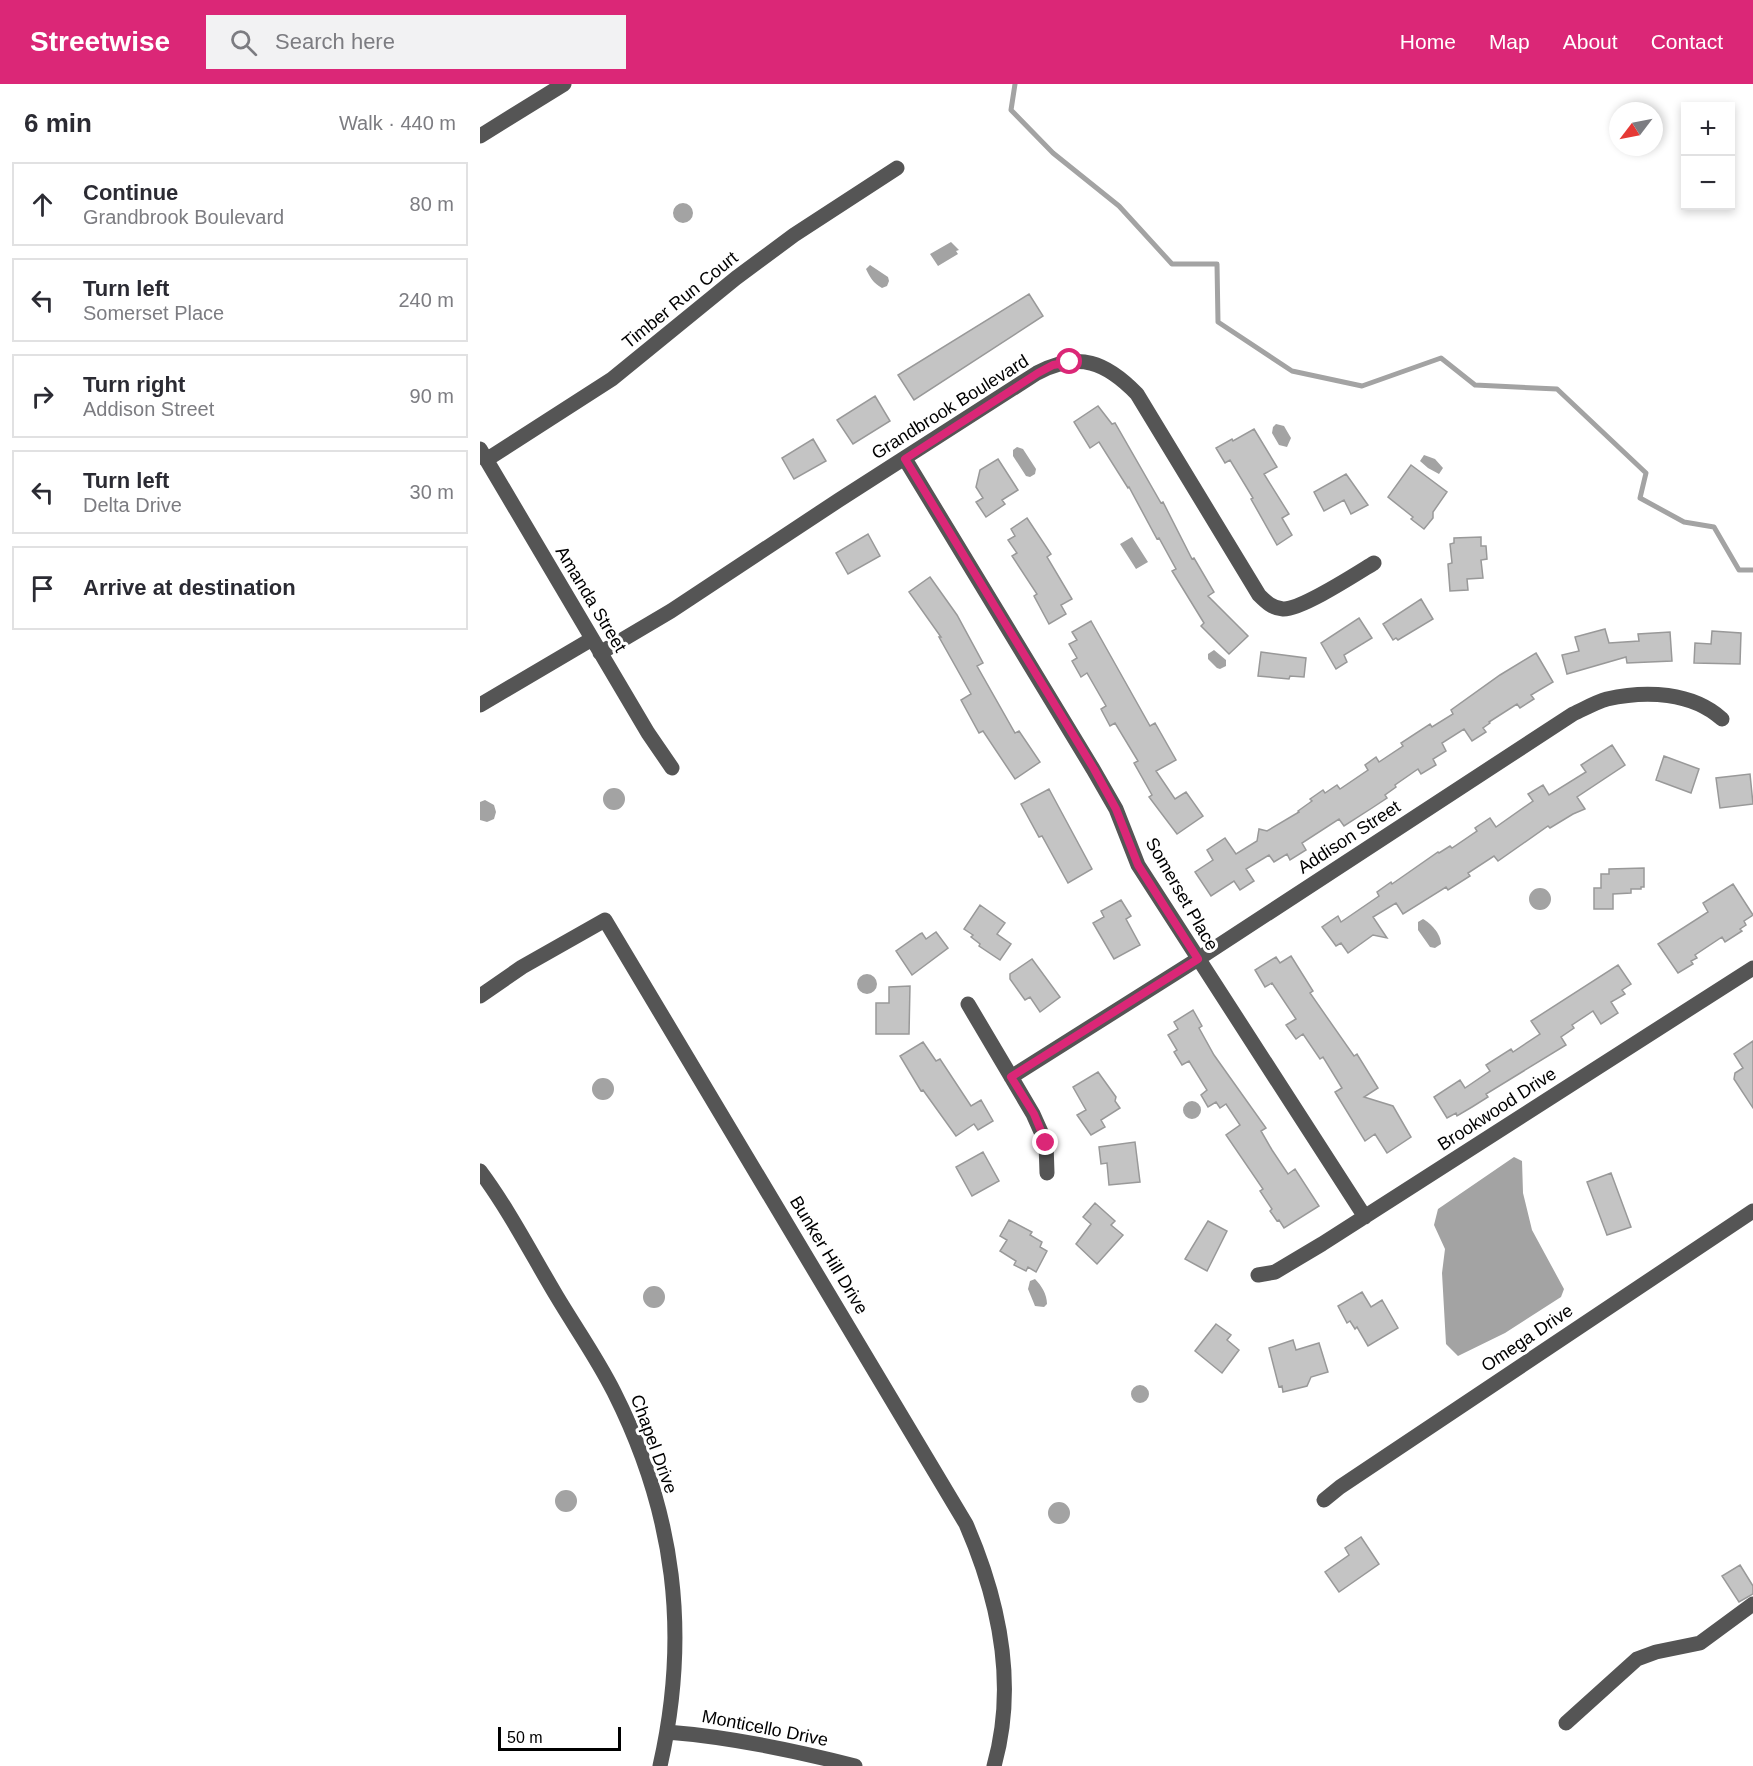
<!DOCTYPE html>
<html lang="en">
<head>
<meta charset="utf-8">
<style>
	:root { --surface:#fff; --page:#f2f2f3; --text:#2b2b33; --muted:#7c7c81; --line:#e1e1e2; --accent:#db2777 }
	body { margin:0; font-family:Arial,sans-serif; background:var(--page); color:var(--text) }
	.controls { position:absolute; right:18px; top:18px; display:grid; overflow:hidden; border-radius:0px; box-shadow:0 3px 9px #0003 }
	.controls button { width:54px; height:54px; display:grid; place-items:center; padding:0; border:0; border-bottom:2px solid var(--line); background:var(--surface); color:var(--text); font:30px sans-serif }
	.compass { position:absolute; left:1129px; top:18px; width:54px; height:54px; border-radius:50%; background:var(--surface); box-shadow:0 3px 9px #0003; rotate:238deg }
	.scale { position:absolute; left:18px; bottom:15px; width:123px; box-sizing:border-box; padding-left:6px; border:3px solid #000; border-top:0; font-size:16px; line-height:21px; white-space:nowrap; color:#000; -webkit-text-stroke:4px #fff; paint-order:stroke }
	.stop { position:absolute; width:18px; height:18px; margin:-14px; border:4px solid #db2777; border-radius:50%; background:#fff }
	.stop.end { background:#db2777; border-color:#fff; box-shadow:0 2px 6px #0008 }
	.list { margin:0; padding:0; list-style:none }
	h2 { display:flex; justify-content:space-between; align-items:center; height:78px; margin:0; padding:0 24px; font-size:26px }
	h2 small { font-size:20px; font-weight:400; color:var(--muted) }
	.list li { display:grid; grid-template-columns:39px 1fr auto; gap:18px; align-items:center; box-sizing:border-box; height:84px; margin:0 12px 12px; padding:0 12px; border:2px solid var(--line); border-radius:0px }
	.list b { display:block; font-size:22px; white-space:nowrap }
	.list p { margin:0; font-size:20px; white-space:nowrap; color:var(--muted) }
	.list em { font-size:20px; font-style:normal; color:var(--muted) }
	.icon { flex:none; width:33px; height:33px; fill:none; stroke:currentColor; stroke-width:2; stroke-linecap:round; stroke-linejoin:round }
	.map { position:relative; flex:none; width:1273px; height:1682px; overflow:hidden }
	header { display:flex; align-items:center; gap:36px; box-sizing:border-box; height:84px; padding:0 30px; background:var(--accent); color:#fff }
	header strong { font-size:28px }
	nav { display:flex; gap:33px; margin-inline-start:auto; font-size:21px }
	.search { width:420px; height:54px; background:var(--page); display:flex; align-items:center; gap:15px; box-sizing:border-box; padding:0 21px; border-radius:0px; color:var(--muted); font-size:22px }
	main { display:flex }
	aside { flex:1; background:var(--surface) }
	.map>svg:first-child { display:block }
	.water { fill:#a3a3a3 }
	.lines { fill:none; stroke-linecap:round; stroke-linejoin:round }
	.stream { stroke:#a3a3a3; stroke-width:5 }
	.building { fill:#c4c4c4; stroke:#999; stroke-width:1.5 }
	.minor { stroke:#555; stroke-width:15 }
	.route { stroke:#db2777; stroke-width:8 }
	.labels { text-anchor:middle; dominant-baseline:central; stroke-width:6; stroke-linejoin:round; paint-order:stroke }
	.street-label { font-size:18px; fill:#000; stroke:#fff }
</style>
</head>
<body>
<header>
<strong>Streetwise</strong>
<div class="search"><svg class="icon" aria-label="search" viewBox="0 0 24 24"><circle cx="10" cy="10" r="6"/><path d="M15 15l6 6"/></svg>Search here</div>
<nav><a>Home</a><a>Map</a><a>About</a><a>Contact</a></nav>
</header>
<main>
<aside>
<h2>6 min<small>Walk · 440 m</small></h2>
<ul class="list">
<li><svg class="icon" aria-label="ahead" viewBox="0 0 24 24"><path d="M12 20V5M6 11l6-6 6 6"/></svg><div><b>Continue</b><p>Grandbrook Boulevard</p></div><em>80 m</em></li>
<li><svg class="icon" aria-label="left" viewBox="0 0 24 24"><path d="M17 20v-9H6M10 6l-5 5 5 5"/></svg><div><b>Turn left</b><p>Somerset Place</p></div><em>240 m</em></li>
<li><svg class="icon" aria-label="right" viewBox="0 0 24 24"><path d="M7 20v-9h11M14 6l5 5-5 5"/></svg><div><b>Turn right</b><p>Addison Street</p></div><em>90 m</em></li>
<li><svg class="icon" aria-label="left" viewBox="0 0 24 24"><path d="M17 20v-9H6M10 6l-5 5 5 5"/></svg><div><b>Turn left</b><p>Delta Drive</p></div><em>30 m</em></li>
<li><svg class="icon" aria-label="arrive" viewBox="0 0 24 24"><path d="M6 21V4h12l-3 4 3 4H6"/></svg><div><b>Arrive at destination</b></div></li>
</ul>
</aside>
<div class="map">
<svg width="1273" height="1682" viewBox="0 0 1273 1682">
	<rect width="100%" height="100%" fill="#fff"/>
	<path class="water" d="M193 129a10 10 0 1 1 20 0a10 10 0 1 1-20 0Z
		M471,158L479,166L476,167L478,170L458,182L450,170Z
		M390,181L408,193L409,197L407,202L402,204C393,199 390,193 386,185Z
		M796,340L804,342L811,354L807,363L799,361L792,349L793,343Z
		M537,363L543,365L556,385L555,390L550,393L546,392L533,372V366Z
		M944,371L955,375L963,384L959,390L948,384L940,377Z
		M652,453L668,478L656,485L640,460Z
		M734,566L746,576V582L740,585L737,584L728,575V570Z
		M123 715a11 11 0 1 1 22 0a11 11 0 1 1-22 0Z
		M5,716L14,721L16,728L14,735L7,738L0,736V718Z
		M1049 815a11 11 0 1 1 22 0a11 11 0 1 1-22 0Z
		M943,835C950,839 961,849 961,860L955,864L950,863L938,846V838Z
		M377 900a10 10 0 1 1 20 0a10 10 0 1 1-20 0Z
		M112 1005a11 11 0 1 1 22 0a11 11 0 1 1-22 0Z
		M703 1026a9 9 0 1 1 18 0a9 9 0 1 1-18 0Z
		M1034,1073L1042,1077L1043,1109L1052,1146L1084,1205L1081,1213L1025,1249L978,1272L966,1260L962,1189L965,1165L954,1141L958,1125Z
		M555,1195C561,1201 567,1210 567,1220L564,1223L555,1222L548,1205L550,1197Z
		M163 1213a11 11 0 1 1 22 0a11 11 0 1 1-22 0Z
		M651 1310a9 9 0 1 1 18 0a9 9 0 1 1-18 0Z
		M75 1417a11 11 0 1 1 22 0a11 11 0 1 1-22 0Z
		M568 1429a11 11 0 1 1 22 0a11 11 0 1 1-22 0Z"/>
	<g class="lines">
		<path class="stream" d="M535,0L531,26L573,69L639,122L692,180H737L738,238L812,287L882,302L961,274L995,301L1077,305L1166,389L1160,414L1204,438L1234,443L1259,486H1273"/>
	</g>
	<path class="building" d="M549,210L563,232L434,316L418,291Z
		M395,312L410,337L373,360L357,336Z
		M618,322L632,340L635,339L681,419L683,418L712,475L714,474L734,508L728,512L768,552L749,570L721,542L724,539L692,487L696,485L679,454L677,455L649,403L648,404L619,358L610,364L594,338Z
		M774,345L797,383L784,390L809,430L802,434L812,451L797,461L771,415L773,414L750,376L745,379L736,364L752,355L753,357Z
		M333,355L346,377L314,395L302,374Z
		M518,375L538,406L522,416L525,420L506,433L496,418L503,414L496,403L500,386Z
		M931,381L967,408L953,428V434L944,445L931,435L933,433L908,413Z
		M866,390L888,421L871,430L864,416L844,427L834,408Z
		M547,434L571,470L567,473L592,515L581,521L586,530L569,540L554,512L557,510L532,472L537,469L528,456L535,452L531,445Z
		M388,450L400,472L368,490L356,469Z
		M1001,453V462H1006L1007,475L1001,476L1003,494L987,495L988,506L970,507L968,480L972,479L970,460L974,459V454Z
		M450,493L477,531L503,579L497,582L535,649L539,647L560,678L535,695L503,647L499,649L481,616L491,610L459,553H461L429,508Z
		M941,515L953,535L918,556L916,554L913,556L903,540Z
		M879,534L892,554L864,571L867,578L856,585L841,559Z
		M611,537L670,642L675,639L696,676L676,687L695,715L706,708L723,732L697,750L669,713L672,711L654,679L658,677L635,639L630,642L621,625L626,622L607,589L601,593L592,577L597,574L589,560L597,556L592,548Z
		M1125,545L1129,559L1159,557L1158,550L1190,548L1192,577L1147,579L1146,573L1087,590L1082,571L1099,567L1095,553Z
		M1232,547L1261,549L1260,580L1214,579L1215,559L1231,560Z
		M781,568L826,574L824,593L810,592L809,595L778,592Z
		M1056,569L1073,598L1051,611L1054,615L1040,624L1037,620L1009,638L1010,639L1003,644L1006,648L992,657L984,645L962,659L966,667L953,675L956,681L941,690L938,685L915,701L916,703L905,711L907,714L892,724L864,742L859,735L822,759L826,766L810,776L807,770L794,778L789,771L766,785L774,797L760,806L754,797L731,812L715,788L733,776L727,766L745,754L756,770L777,757L779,745L787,747L819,728L818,727L832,717L830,715L843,706L845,709L857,701L860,705L888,686L885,681L896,673L899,678L923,662L921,659L950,640L952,643L973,630L971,626L1020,591Z
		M1132,661L1145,681L1097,713L1105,725L1093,730L1070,744L1068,742L1018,777L1014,772L988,789L990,792L968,806L966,803L923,830L916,819L893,833L907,854L893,851L868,869L861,859L856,862L842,843L858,832L861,838L899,812L897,808L911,798L912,800L958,768L959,769L970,762L972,764L997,747L995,744L1010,734L1016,743L1053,717L1048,710L1063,701L1069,711L1106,688L1101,681Z
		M1184,672L1219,685L1211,709L1176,696Z
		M1270,690L1273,720L1240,724L1236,694Z
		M569,705L612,785L588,799L562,752L559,753L541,720Z
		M1164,784V803H1161V805H1151V809L1133,810V825H1114V804H1121V790H1129V785Z
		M1253,800L1273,831L1264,837L1266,841L1260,845L1262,847L1245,858L1242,853L1215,871L1217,874L1211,877L1213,880L1198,889L1178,860L1228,828L1223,819Z
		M641,816L651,832L646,835L660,861L634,875L613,839L624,833L621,827Z
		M500,821L525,839L517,850L531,860L520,876L499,862L500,860L491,853L493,851L484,845Z
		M456,848L468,864L432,891L416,867L440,850L442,849L446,855Z
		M811,872L833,907L830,909L874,972L877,970L898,1004L884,1013L913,1022L931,1053L907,1069L895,1050L885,1057L855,1008L862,1004L843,973L840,975L823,950L816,955L806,941L816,935L792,899L785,903L775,886L796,873L800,879Z
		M552,875L580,913L560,928L550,913L545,916L530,895V890Z
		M1138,881L1151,900L1142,906L1145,910L1131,918L1138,929L1121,940L1113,927L1092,941L1094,944L1081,953L1086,961L1006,1010L1008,1013L992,1023L977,1032L976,1029L967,1034L954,1013L980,996L985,1004L1010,987L1006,981L1031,965L1033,968L1060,950L1051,937Z
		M430,902L429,950H396V919H409V903Z
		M713,926L722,942L719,944L734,971L786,1044L781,1047L792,1066L808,1090L815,1085L839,1122L804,1144L799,1136L797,1137L790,1127L792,1125L780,1107L783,1105L746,1051L760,1041L746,1020L740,1024L736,1018L728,1023L721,1011L727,1006L709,977L702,981L694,968L697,966L688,951L698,945L694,938Z
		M1273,957V1024L1254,995L1255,989L1263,984L1254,970Z
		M443,958L456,977L460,975L491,1022L501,1016L513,1037L498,1046L494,1040L476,1052L443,1006L441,1007L420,972Z
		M618,988L636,1013L635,1017L640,1024L621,1036L625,1043L611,1051L597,1031L606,1026L593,1003Z
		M655,1058L660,1098L629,1101L627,1079L621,1080L619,1063Z
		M503,1068L519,1097L492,1112L476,1083Z
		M1131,1089L1151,1143L1127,1151L1107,1098Z
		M615,1119L635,1137L631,1141L643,1151L617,1180L596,1160L611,1140L603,1133Z
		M529,1136L552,1148L550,1151L562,1158L560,1163L567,1167L556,1188L548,1183L546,1187L534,1181L536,1177L520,1167L527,1156L520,1152Z
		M728,1137L747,1147L727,1187L705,1175Z
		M882,1208L891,1223L902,1216L918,1244L888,1262L877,1243L875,1245L870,1237L867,1239L858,1222Z
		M736,1240L751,1251L747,1256L759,1266L742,1289L715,1267Z
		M813,1256L816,1266L839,1259L848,1288L831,1293L827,1302L803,1308L802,1302L799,1303L789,1264Z
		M881,1453L899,1480L859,1508L845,1488L869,1471L865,1464Z
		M1260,1481L1273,1502V1510L1259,1518L1242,1492Z"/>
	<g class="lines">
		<path class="minor" d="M0,52L84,0
			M0,365L168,649L192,684
			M425,375L613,685L636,725L658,781L885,1133
			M6,376L132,295L256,194L314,151L417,84
			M120,569L191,527L359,416L557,289C599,267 626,278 657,310L779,511C786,518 792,524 803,525C821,526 876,490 894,479
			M0,621L112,555
			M0,912L42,883L125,836L486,1440C519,1516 537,1601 514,1682
			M488,920L553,1030L566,1059L567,1089
			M531,993L718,875L1093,630C1104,625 1116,618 1127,615C1166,606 1212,608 1242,635
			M0,1087C29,1126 51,1169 76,1211C95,1243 117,1274 134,1308C195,1429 210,1550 180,1682
			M778,1191L795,1188L842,1160L1273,884
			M844,1416L860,1403L1273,1127
			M1086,1639L1157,1575L1176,1568L1220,1559L1273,1520
			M187,1648C251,1653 313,1666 375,1682"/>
	</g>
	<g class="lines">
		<path class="route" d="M566,1059L554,1030L531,993L718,875L658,781L636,725L614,685L425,375L558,289L573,281L590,278"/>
	</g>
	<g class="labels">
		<g class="street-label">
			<text transform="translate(200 216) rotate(-39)">Timber Run Court</text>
			<text transform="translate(470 323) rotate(-32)">Grandbrook Boulevard</text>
			<text transform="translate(111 515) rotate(59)">Amanda Street</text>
			<text transform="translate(869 753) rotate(-33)">Addison Street</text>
			<text transform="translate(702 810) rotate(60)">Somerset Place</text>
			<text transform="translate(1017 1025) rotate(-33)">Brookwood Drive</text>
			<text transform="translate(349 1171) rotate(59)">Bunker Hill Drive</text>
			<text transform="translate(1047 1254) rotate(-34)">Omega Drive</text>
			<text transform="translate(174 1360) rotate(70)">Chapel Drive</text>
			<text transform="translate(285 1644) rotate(11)">Monticello Drive</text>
		</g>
	</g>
</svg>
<div class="controls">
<button>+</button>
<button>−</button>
</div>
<svg class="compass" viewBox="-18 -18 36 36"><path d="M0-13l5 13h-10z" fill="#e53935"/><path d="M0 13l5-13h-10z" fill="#7c7c81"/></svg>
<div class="scale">50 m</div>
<div class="stop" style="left:590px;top:278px"></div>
<div class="stop end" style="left:566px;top:1059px"></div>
</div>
</main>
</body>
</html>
